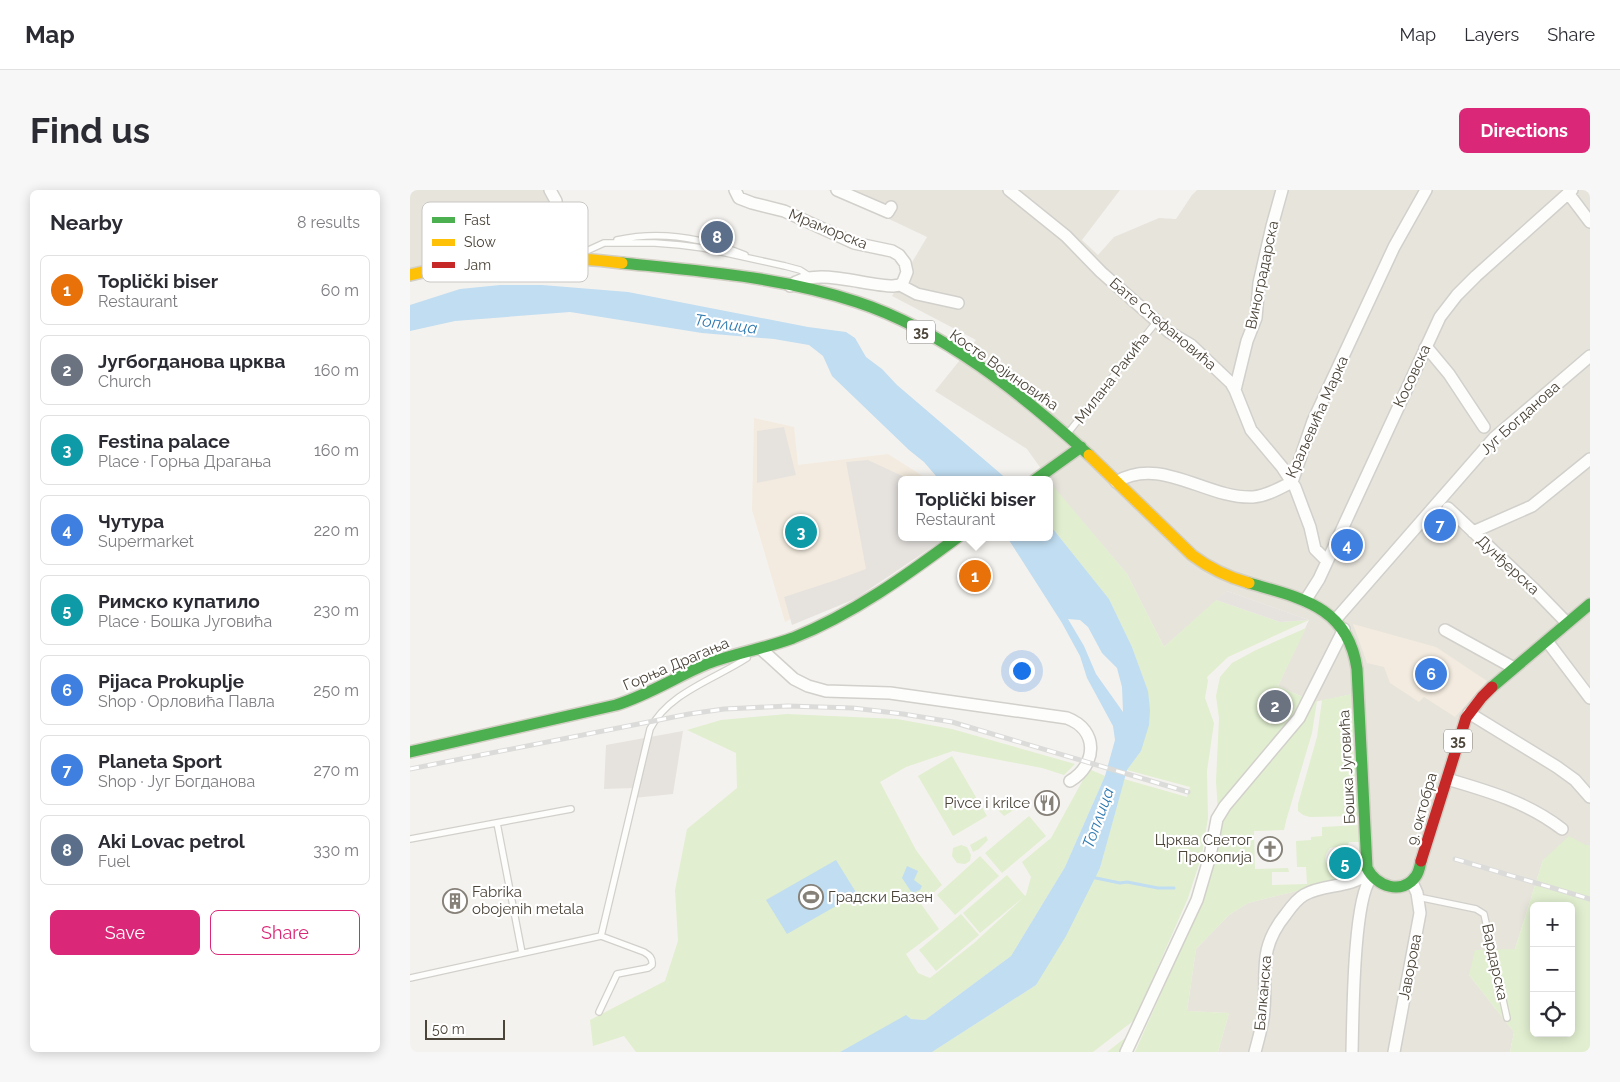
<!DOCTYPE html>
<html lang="en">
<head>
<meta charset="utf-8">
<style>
	:root { --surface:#fff; --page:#f7f7f7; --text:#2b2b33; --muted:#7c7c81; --line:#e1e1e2; --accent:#db2777 }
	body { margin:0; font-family:Raleway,sans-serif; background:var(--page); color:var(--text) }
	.controls { position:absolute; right:15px; bottom:15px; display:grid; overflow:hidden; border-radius:8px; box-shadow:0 2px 12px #0003 }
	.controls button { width:45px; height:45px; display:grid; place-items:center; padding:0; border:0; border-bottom:1px solid var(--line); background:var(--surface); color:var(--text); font:25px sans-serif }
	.scale { position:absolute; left:15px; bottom:12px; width:80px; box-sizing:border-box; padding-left:5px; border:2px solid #4b4439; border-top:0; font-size:14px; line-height:18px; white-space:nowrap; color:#4b4439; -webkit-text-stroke:4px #fff; paint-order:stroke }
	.you { position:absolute; left:611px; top:480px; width:18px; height:18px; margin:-12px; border:4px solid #fff; border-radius:50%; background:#1a73e8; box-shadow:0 0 0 8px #1a73e833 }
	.badge { display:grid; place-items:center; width:32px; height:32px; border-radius:50%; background:var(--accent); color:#fff; font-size:16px; font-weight:700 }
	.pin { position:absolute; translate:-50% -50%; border:2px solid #fff; box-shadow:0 1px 5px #0006 }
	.popup { position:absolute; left:488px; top:286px; width:155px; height:65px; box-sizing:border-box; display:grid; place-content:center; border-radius:8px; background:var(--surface); filter:drop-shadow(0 1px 4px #0005); font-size:16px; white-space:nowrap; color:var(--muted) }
	.popup b { font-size:19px; color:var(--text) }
	.popup::after { content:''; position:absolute; left:50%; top:100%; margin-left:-10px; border:10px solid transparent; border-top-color:var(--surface) }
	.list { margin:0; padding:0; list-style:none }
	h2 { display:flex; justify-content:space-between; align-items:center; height:65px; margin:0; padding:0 20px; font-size:21px }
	h2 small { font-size:16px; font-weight:400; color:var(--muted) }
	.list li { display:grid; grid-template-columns:32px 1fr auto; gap:15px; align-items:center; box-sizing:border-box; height:70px; margin:0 10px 10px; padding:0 10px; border:1px solid var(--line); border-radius:8px }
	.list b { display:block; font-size:19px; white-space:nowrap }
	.list p { margin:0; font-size:16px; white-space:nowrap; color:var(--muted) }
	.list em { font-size:16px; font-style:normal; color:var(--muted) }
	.actions { display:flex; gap:10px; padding:15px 20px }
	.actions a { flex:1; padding:11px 0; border:1px solid var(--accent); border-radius:8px; text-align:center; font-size:18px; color:var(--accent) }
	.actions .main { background:var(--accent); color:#fff }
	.icon { flex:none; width:28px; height:28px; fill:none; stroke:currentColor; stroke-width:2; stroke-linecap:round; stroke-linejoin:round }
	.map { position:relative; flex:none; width:1180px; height:862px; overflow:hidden; border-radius:8px }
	header { display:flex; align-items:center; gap:30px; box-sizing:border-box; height:70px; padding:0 25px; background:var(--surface); border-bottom:1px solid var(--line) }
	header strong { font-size:24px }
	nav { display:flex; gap:28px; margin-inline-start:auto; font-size:18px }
	.intro { display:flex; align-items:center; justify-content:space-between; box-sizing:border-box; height:120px; padding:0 30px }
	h1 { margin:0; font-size:35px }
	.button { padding:12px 22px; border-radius:8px; background:var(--accent); color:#fff; font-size:18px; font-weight:700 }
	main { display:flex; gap:30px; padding:0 30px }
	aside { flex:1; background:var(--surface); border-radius:8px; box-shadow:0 2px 12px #0003 }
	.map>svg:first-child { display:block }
	.residential { fill:#e7e4dc }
	.commercial { fill:#f3ebdf }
	.green { fill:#e1eecf; fill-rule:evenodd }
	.parking { fill:#e6e3df }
	.water { fill:#c0ddf1; fill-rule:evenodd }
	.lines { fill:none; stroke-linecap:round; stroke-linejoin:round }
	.stream { stroke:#c0ddf1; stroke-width:3 }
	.lane-casing { stroke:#d2d0cb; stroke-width:8 }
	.street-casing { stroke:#d2d0cb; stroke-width:14 }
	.fast-casing { stroke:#d3cfc5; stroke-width:14 }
	.slow-casing { stroke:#d3cfc5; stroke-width:14 }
	.jam-casing { stroke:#d3cfc5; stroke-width:14 }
	.lane { stroke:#fdfdfc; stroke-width:5.5 }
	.street { stroke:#fdfdfc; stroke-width:11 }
	.fast { stroke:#4caf50; stroke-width:11 }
	.slow { stroke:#ffc107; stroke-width:11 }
	.jam { stroke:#c62828; stroke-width:11 }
	.rail-casing { stroke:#dbdbda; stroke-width:5 }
	.rail { stroke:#fff; stroke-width:3; stroke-dasharray:9; stroke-linecap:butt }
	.labels { text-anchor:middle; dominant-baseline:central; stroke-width:4.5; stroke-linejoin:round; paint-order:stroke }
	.shield { fill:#fff; stroke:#817c74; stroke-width:1 }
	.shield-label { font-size:14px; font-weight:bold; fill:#4b4439 }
	.street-label { font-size:15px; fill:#4b4439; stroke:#fff }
	.poi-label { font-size:15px; fill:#4b4439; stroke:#fff; text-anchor:end }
	.water-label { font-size:16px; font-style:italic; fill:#2e7ab2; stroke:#fff }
	.key { fill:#fff; stroke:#c9c7c4; stroke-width:1 }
	.key-label { font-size:14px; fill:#4b4439 }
</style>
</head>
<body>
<header>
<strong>Map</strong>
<nav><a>Map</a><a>Layers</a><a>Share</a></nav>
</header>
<div class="intro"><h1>Find us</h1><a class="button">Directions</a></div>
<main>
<aside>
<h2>Nearby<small>8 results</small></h2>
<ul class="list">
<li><span class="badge" style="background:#e8710a">1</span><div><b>Toplički biser</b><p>Restaurant</p></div><em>60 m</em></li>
<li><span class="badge" style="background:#6b7280">2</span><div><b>Југбогданова црква</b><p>Church</p></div><em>160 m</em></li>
<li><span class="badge" style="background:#0f9aa8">3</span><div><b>Festina palace</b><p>Place · Горња Драгања</p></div><em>160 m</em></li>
<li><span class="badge" style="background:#3f7fe0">4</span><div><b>Чутура</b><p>Supermarket</p></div><em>220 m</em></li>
<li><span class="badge" style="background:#0f9aa8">5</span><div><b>Римско купатило</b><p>Place · Бошка Југовића</p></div><em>230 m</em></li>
<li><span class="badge" style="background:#3f7fe0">6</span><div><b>Pijaca Prokuplje</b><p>Shop · Орловића Павла</p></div><em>250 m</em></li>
<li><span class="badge" style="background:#3f7fe0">7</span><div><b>Planeta Sport</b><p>Shop · Југ Богданова</p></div><em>270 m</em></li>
<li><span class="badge" style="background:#5c6f8a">8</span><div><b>Aki Lovac petrol</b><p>Fuel</p></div><em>330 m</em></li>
</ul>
<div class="actions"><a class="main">Save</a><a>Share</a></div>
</aside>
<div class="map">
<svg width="1180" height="862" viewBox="0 0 1180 862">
	<rect width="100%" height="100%" fill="#f4f2ee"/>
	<path class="residential" d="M0,0H146L152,13L155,63L0,83Z
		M418,0H710L672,50L688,65L704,47L749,28L766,29L782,5L787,0H1180V655L1133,670L1105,759L1059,785L1104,842L1100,862H808L819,823L777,821L786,759L819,725L838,713L952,685L943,504L904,512L868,496L899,430L817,401L754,457L717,384L639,292V290L617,259L525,201L566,150L482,106L517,47Z"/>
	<path class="commercial" d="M344,228L384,237L388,275L478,264L519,290H491V347L480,378L375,432L342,320Z
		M943,434L1026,457L1077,491L1045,527L1014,507L1009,512L980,493L974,477L957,473Z"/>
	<path class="green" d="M639,291L717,384L754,457L806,410L870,432L899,430L818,467L797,487L798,491L795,508L804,533L797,581L798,628L792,665L778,708L743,788L727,828L683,862H522L626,795L690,678L714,589L777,607L780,597L717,580L731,561L738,501L722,457L699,409L639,334Z
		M896,438L868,496L897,509L894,516L808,622L806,591L809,528L806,506L810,487L822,473L846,460Z
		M943,504L951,626L900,627L893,625L888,621V614L907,547L912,510Z
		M901,511H907L902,543L876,631L874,640L844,641L845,679L878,678L879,682H862V695L897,694L896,677H887L886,651L901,650V647L912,646V637L951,635V652H939L936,660L926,657L920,658C908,673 921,679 934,683L936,678H952V685L838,713L819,725L786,759L777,821L819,823L808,862H725L793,709L814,629L821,616Z
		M377,524L487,529L542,539L665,574L654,585L632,578L543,561L496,577L470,592L506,660L532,695L511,714L529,739L496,764L508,783L520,788L564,753L616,705L621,687L612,672L641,648L679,579L695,586L655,677L601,766L515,830L501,829L496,826L430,862H226L214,846L183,856L180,830L255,791L268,751L265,700L277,639L327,598L326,563L277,540L311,530Z
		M542,566L577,626L543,646L508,586Z
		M597,608L603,609L607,615V618L594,626L588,620L587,614Z
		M619,626L636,646L592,683L575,663Z
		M576,646L578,650L569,659L563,662L560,655Z
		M1159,646L1176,655H1180V862H1100L1104,842L1059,785L1065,760L1105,759L1133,670ZM1124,716H1161V843H1124Z
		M551,655L557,657L561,665L560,671L555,674L547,673L542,666L543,658Z
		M570,666L589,686L545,725L527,705Z
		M597,685L615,706L570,743L553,723Z
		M551,724L569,745L526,781L509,760Z
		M724,841L713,862H697Z"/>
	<path class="parking" d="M374,237L386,285L347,293V241Z
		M458,270L501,290H491V347H537L445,409L382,435L374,407L426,390L456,379L436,272Z
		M817,401L899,430L870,432L806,410Z
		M273,541L263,604L224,608L225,598L194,599L196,555Z"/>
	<path class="water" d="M90,95H132L218,102L398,137L436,142L445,148L456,167L472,179L487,195L598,290H534L526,286L514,272L499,260L422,186L413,166L399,155L364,149L292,143L160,122L45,131L0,141V115L50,99Z
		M639,334L699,409L722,457L738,501L740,520L739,535L731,561L717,580L690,678L656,746L626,795L522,862H430L496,825L501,829L515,830L601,766L655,677L695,586L705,550L703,536L677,488L670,466L652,433L597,347H639ZM658,429L670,430L678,437L692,463L707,478L712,497L713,522L686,484L674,456Z
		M426,670L447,704L377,744L356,710Z
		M497,676L508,681L504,690L512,696L510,700L502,703L492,688Z"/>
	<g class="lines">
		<path class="stream" d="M681,687L710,693L717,692L748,698H764"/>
		<defs>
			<path id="lane" d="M207,50C251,40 294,48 335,65
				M170,64L194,53H245L270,55L293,58L375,76L390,80L401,87
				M658,243L747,131
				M87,633L112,763
				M0,649L161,619
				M1008,707L1066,719L1074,724L1097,828
				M0,788L191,746
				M189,822L207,784L238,778L242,775C243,768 239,765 234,762L191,746L240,539C258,503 305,489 337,468"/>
			<path id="street" d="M140,0L146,11L152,67
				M325,0L329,8L342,13L374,21L444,53L482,61L489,65L495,73L497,82L493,92L490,95L483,96C454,96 404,76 380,96
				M427,0L478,22L481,17
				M599,0L656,46L691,82L759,142L781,155L821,193L825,200L841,240L872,277L885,297L900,337L905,359L916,370
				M1158,3L1180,32
				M490,95L507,104L548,113
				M1015,158L1019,160L1039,184L1074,237
				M825,200L837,151L846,128L849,93L862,36L872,0
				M706,292C751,265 796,309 843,307C857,306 870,298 882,292L903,231L984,57L1016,0
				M1038,318L1124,399L1157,433
				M1063,342L1122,316L1180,269
				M895,411L909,389L1030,127L1047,105L1066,86L1162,0
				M926,429L1084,248L1180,166
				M1035,440L1104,478
				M1137,451L1180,508
				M351,459L384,489L398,496L416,501L480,503L657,528C689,540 687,575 660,591
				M1059,523L1147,577L1165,590L1180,607
				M1037,589C1078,601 1117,612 1152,639
				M716,862L787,710L800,666L807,629L815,616L889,528L934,439
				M845,862C848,851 851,840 853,829C859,785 845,762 876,724C881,717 887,709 894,705C914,693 940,699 958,683
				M942,862C943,828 943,710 961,688
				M984,862L1010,723L1007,703L1002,692"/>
			<path id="fast" d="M212,73C291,81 372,87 447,112C533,140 613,205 679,265
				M625,290L671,257
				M839,393C890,408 938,416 947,479L957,678C966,696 992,706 1006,686C1009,682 1010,676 1011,671
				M1082,497L1180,414
				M0,562L206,515C239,505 267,486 299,473C327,463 356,458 383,448C443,424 497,385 548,347"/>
			<path id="slow" d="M0,85C74,66 136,64 212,73
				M679,265L782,365C799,378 818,387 839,393"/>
			<path id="jam" d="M1011,671L1056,528L1072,507L1082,497"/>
		</defs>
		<use href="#lane" class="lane-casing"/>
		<use href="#street" class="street-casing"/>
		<use href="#fast" class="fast-casing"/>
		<use href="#slow" class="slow-casing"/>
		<use href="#jam" class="jam-casing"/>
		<use href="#lane" class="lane"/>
		<use href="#street" class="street"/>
		<use href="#fast" class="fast"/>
		<use href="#slow" class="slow"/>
		<use href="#jam" class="jam"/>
		<defs>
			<path id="rail" d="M0,579L279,524L314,519L378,516L443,518L493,524L542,532L778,602
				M1045,669L1180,709"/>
		</defs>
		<use href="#rail" class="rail-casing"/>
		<use href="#rail" class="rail"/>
	</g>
	<defs>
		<symbol id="restaurant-ring" viewBox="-11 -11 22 22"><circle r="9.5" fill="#fff" stroke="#868178" stroke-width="1.5"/><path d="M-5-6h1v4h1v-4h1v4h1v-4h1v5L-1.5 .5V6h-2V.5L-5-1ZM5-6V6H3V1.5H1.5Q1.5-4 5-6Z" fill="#868178"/></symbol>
		<symbol id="church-ring" viewBox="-11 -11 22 22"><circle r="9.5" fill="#fff" stroke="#868178" stroke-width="1.5"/><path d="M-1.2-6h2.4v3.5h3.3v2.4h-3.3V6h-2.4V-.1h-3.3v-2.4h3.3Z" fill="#868178"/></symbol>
		<symbol id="stadium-ring" viewBox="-11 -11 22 22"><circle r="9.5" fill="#fff" stroke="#868178" stroke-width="1.5"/><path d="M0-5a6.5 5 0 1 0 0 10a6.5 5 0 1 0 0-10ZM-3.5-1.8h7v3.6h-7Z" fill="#868178"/></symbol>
		<symbol id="building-ring" viewBox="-11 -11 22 22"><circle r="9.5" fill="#fff" stroke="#868178" stroke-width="1.5"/><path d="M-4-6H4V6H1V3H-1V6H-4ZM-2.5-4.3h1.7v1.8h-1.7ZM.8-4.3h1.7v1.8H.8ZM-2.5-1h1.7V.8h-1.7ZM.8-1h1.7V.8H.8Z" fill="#868178"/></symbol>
	</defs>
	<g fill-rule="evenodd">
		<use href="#restaurant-ring" x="623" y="599" width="28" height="28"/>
		<use href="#church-ring" x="846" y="645" width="28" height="28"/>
		<use href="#stadium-ring" x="387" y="693" width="28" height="28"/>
		<use href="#building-ring" x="31" y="697" width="28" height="28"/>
	</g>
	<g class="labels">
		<g class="shield">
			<rect x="497" y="130.5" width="28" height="23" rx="4"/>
			<rect x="1034" y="539.5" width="28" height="23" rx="4"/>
		</g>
		<g class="shield-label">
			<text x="511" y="142">35</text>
			<text x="1048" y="551">35</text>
		</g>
		<g class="street-label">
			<text transform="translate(418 39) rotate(22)">Мраморска</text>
			<text transform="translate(852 85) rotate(-78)">Виноградарска</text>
			<text transform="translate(753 134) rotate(40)">Бате Стефановића</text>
			<text transform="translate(594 180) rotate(35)">Косте Војиновића</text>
			<text transform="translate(1002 186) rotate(-65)">Косовска</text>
			<text transform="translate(702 188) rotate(-52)">Милана Ракића</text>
			<text transform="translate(907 227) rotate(-66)">Краљевића Марка</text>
			<text transform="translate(1110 228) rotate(-42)">Југ Богданова</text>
			<text transform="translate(1098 375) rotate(43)">Дунђерска</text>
			<text transform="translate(266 474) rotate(-23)">Горња Драгања</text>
			<text transform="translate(937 577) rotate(-93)">Бошка Југовића</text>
			<text transform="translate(1012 619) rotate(-74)">9. октобра</text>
			<text transform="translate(1085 772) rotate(78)">Вардарска</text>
			<text transform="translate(1000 777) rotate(-79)">Јаворова</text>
			<text transform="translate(853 803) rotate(-85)">Балканска</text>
		</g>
		<g class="poi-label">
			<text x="620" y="613">Pivce i krilce</text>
			<text x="842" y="650">Црква Светог<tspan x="842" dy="17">Прокопија</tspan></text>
			<text x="62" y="702" text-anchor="start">Fabrika<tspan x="62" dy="17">obojenih metala</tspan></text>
			<text x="418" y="707" text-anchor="start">Градски Базен</text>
		</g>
		<g class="water-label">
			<text transform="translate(316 134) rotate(8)">Топлица</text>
			<text transform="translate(688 628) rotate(-70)">Топлица</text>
		</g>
	</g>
	<rect x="12" y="12" width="166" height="80" rx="8" class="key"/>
	<rect x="22" y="27" width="23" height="6" fill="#4caf50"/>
	<rect x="22" y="49" width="23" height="7" fill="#ffc107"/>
	<rect x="22" y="72" width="23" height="6" fill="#c62828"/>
	<g class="key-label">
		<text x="54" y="35">Fast</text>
		<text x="54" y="57">Slow</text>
		<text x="54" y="80">Jam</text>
	</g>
</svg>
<div class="controls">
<button>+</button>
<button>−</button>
<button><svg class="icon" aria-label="locate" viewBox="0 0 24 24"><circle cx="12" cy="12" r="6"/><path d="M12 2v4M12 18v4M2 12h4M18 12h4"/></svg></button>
</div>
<div class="scale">50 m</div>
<div class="you"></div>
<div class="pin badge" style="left:565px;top:386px;background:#e8710a">1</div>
<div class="popup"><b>Toplički biser</b>Restaurant</div>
<div class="pin badge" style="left:865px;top:516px;background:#6b7280">2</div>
<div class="pin badge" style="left:391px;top:342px;background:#0f9aa8">3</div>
<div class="pin badge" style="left:937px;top:355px;background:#3f7fe0">4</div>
<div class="pin badge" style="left:935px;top:673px;background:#0f9aa8">5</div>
<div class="pin badge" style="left:1021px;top:484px;background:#3f7fe0">6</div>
<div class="pin badge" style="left:1030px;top:335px;background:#3f7fe0">7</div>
<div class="pin badge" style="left:307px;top:47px;background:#5c6f8a">8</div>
</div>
</main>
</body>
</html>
